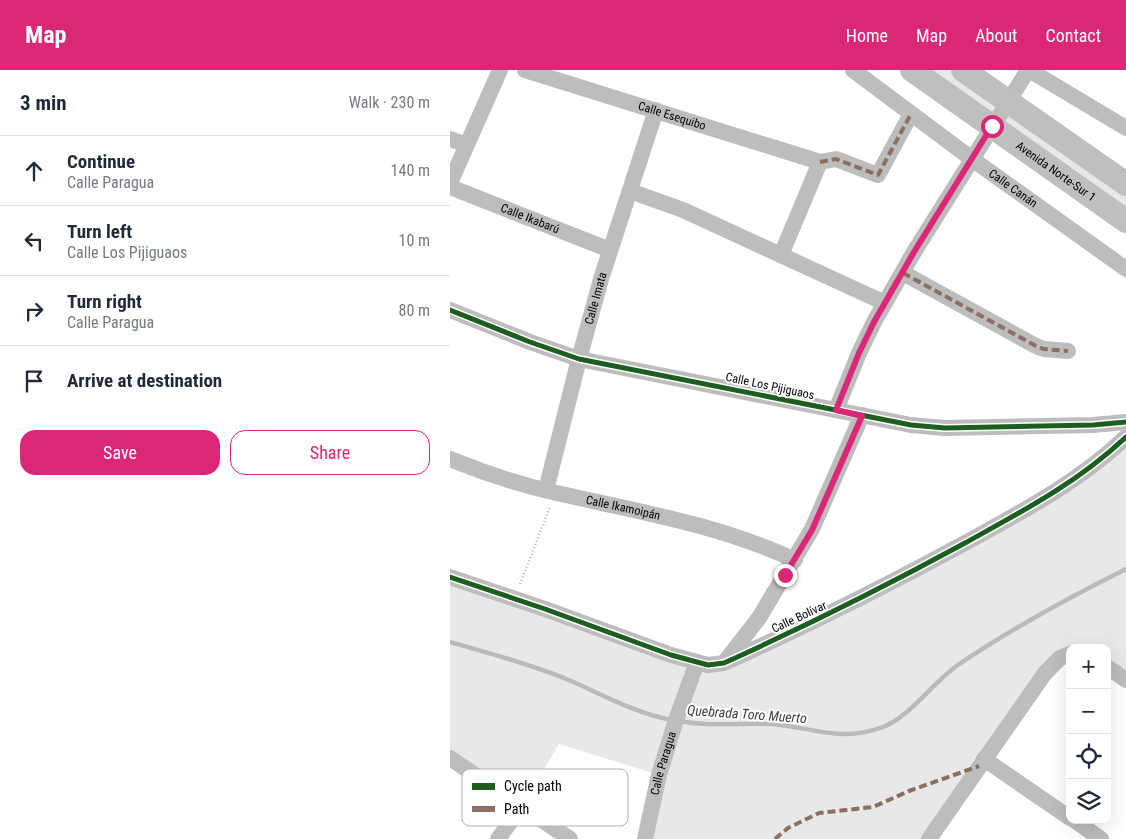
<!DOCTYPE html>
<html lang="en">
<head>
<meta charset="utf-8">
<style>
	:root { --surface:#fff; --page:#f2f2f3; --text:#1f2937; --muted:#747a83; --line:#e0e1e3; --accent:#db2777 }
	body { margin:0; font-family:"Roboto Condensed",sans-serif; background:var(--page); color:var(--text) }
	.controls { position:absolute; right:15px; bottom:15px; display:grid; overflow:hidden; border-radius:10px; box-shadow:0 5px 20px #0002 }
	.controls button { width:45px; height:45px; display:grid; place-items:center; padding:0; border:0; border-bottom:1px solid var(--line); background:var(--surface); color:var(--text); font:25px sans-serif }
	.stop { position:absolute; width:15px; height:15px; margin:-11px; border:4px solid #db2777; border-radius:50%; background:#fff }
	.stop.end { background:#db2777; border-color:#fff; box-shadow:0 1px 5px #0008 }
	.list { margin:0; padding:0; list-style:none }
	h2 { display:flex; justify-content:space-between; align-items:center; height:65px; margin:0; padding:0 20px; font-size:21px }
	h2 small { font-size:16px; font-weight:400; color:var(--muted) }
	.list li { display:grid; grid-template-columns:32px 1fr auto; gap:15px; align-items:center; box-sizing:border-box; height:70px; padding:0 20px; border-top:1px solid var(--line) }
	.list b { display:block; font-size:19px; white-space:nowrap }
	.list p { margin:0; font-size:16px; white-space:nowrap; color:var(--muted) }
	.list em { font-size:16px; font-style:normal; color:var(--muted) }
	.actions { display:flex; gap:10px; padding:15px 20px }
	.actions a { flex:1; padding:11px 0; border:1px solid var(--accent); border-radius:15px; text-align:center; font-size:18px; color:var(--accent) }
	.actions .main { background:var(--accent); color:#fff }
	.icon { flex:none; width:28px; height:28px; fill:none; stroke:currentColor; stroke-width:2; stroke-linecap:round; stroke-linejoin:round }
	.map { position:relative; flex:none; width:676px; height:769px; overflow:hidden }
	header { display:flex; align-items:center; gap:30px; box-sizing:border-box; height:70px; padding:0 25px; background:var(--accent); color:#fff }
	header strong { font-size:24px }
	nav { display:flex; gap:28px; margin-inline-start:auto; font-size:18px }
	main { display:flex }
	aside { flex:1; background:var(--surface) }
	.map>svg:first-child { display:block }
	.green { fill:#e8e8e8 }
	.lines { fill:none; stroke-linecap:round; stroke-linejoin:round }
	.stream { stroke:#bababa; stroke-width:4.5 }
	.path { stroke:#b8b8b8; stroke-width:2.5; stroke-dasharray:1 2.5; stroke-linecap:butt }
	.street { stroke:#bdbdbd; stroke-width:16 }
	.secondary { stroke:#bfbfbf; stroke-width:24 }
	.quiet { stroke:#8d6e63; stroke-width:4; stroke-dasharray:8 4; stroke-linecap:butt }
	.cycleway-casing { stroke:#fff; stroke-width:8 }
	.cycleway { stroke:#1b5e20; stroke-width:5 }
	.route { stroke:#db2777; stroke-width:6 }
	.labels { text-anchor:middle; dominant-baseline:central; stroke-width:4; stroke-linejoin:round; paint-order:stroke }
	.street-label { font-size:12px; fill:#000; stroke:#fff }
	.water-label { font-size:14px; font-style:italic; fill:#3e3e3e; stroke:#fff }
	.key { fill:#fff; stroke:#b2b2b2; stroke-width:1 }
	.key-label { font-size:14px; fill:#000 }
</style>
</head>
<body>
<header>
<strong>Map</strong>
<nav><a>Home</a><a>Map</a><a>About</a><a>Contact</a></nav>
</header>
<main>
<aside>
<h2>3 min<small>Walk · 230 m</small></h2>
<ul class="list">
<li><svg class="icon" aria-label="ahead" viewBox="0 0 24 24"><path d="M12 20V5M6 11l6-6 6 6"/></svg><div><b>Continue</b><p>Calle Paragua</p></div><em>140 m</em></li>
<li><svg class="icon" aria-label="left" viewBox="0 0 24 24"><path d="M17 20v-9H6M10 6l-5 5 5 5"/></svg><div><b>Turn left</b><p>Calle Los Pijiguaos</p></div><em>10 m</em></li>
<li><svg class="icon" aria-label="right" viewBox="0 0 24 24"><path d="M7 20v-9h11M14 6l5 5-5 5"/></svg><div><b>Turn right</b><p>Calle Paragua</p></div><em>80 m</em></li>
<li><svg class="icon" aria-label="arrive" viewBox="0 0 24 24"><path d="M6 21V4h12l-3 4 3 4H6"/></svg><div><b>Arrive at destination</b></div></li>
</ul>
<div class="actions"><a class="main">Save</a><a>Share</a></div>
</aside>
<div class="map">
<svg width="676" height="769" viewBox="0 0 676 769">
	<rect width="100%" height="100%" fill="#fff"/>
	<path class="green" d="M462,0H513L676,114V151Z
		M676,367V610L657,597V578H620L610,588L479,769H195L209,705L109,674L72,736L0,688V507L258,595L470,498Z"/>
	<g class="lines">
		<path class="stream" d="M0,572C38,583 77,593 114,608C150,623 183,643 222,650
			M230,651C260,657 290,653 321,654C362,657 390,673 433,657C461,646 483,612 508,595C562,558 618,528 676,499"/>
		<path class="path" d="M70,514L100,437"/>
		<g class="street">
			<path id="s1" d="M75,0L370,92"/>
			<path id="s2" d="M403,0L522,89L676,199"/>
			<path d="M579,0L676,58"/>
			<path d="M0,69L17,75"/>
			<path d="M370,92L386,89L428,105L461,44"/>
			<path d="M0,113L50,0"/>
			<path id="s3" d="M0,117L160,180"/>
			<path d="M180,121L233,140L435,233"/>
			<path d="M331,185L370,92"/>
			<path d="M453,203L586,276L594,279L618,281"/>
			<path d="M0,240L80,272L129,289L461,355L495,358L643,355L676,352"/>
			<path d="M386,340L409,283L424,252L464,182L578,0"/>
			<path id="s4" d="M0,389C32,402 65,413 98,421C183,441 265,453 345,490"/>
			<path id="s5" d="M96,420L129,289L151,209L206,40"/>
			<path d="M0,507L95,539L221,585L258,595L274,593C356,556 436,516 515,473C573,441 627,413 676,367"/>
			<path d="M277,589L309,548L362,459L412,345"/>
			<path d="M657,597L676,610"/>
			<path d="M0,688L120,769"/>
			<path d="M534,689L620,748"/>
			<path d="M624,750L651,769"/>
			<path d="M48,769L72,736"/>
			<path id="s6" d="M195,769L209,705L225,653L247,592"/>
			<path d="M479,769L595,603L610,588L620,584"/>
		</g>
		<g class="secondary">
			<path id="s7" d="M462,0L676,151"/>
			<path d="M513,0L676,114"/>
		</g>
		<path class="quiet" d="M370,92L386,89L428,105L461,44
			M453,203L586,276L594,279L618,281
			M325,769L338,758L369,743L423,737L459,721L529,696"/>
		<defs>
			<path id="cycleway" d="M0,240L80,272L129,289L461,355L495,358L643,355L676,352
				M0,507L95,539L221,585L258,595L274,593C356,556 436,516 515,473C573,441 627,413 676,367"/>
		</defs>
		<use href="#cycleway" class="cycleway-casing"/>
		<use href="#cycleway" class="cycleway"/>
	</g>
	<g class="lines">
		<path class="route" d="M335,505L362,460L412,346L386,340L409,283L424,252L464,182L542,56"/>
	</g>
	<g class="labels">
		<g class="street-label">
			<text stroke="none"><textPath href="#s1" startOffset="154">Calle Esequibo</textPath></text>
			<text stroke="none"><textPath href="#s7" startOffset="176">Avenida Norte-Sur 1</textPath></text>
			<text stroke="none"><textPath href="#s2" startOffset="199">Calle Canán</textPath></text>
			<text stroke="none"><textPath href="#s3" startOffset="86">Calle Ikabarú</textPath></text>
			<text stroke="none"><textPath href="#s5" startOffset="198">Calle Imata</textPath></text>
			<text transform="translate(320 316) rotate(12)">Calle Los Pijiguaos</text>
			<text stroke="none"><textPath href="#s4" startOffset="180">Calle Ikamoipán</textPath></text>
			<text transform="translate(349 547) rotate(-25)">Calle Bolívar</text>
			<text stroke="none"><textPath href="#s6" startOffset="78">Calle Paragua</textPath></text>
		</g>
		<g class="water-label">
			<text transform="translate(297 644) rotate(4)">Quebrada Toro Muerto</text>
		</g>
	</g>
	<rect x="12" y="699" width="166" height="57" rx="8" class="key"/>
	<rect x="22" y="713" width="23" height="7" fill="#1b5e20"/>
	<rect x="22" y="736" width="23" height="6" fill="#8d6e63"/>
	<g class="key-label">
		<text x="54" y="721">Cycle path</text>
		<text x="54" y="744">Path</text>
	</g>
</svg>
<div class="controls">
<button>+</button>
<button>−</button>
<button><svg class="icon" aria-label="locate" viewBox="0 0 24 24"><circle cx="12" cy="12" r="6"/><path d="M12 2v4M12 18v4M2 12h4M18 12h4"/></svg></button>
<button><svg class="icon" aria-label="layers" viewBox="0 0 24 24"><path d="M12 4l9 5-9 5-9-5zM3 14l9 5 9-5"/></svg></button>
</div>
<div class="stop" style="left:542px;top:56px"></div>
<div class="stop end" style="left:335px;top:505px"></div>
</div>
</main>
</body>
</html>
